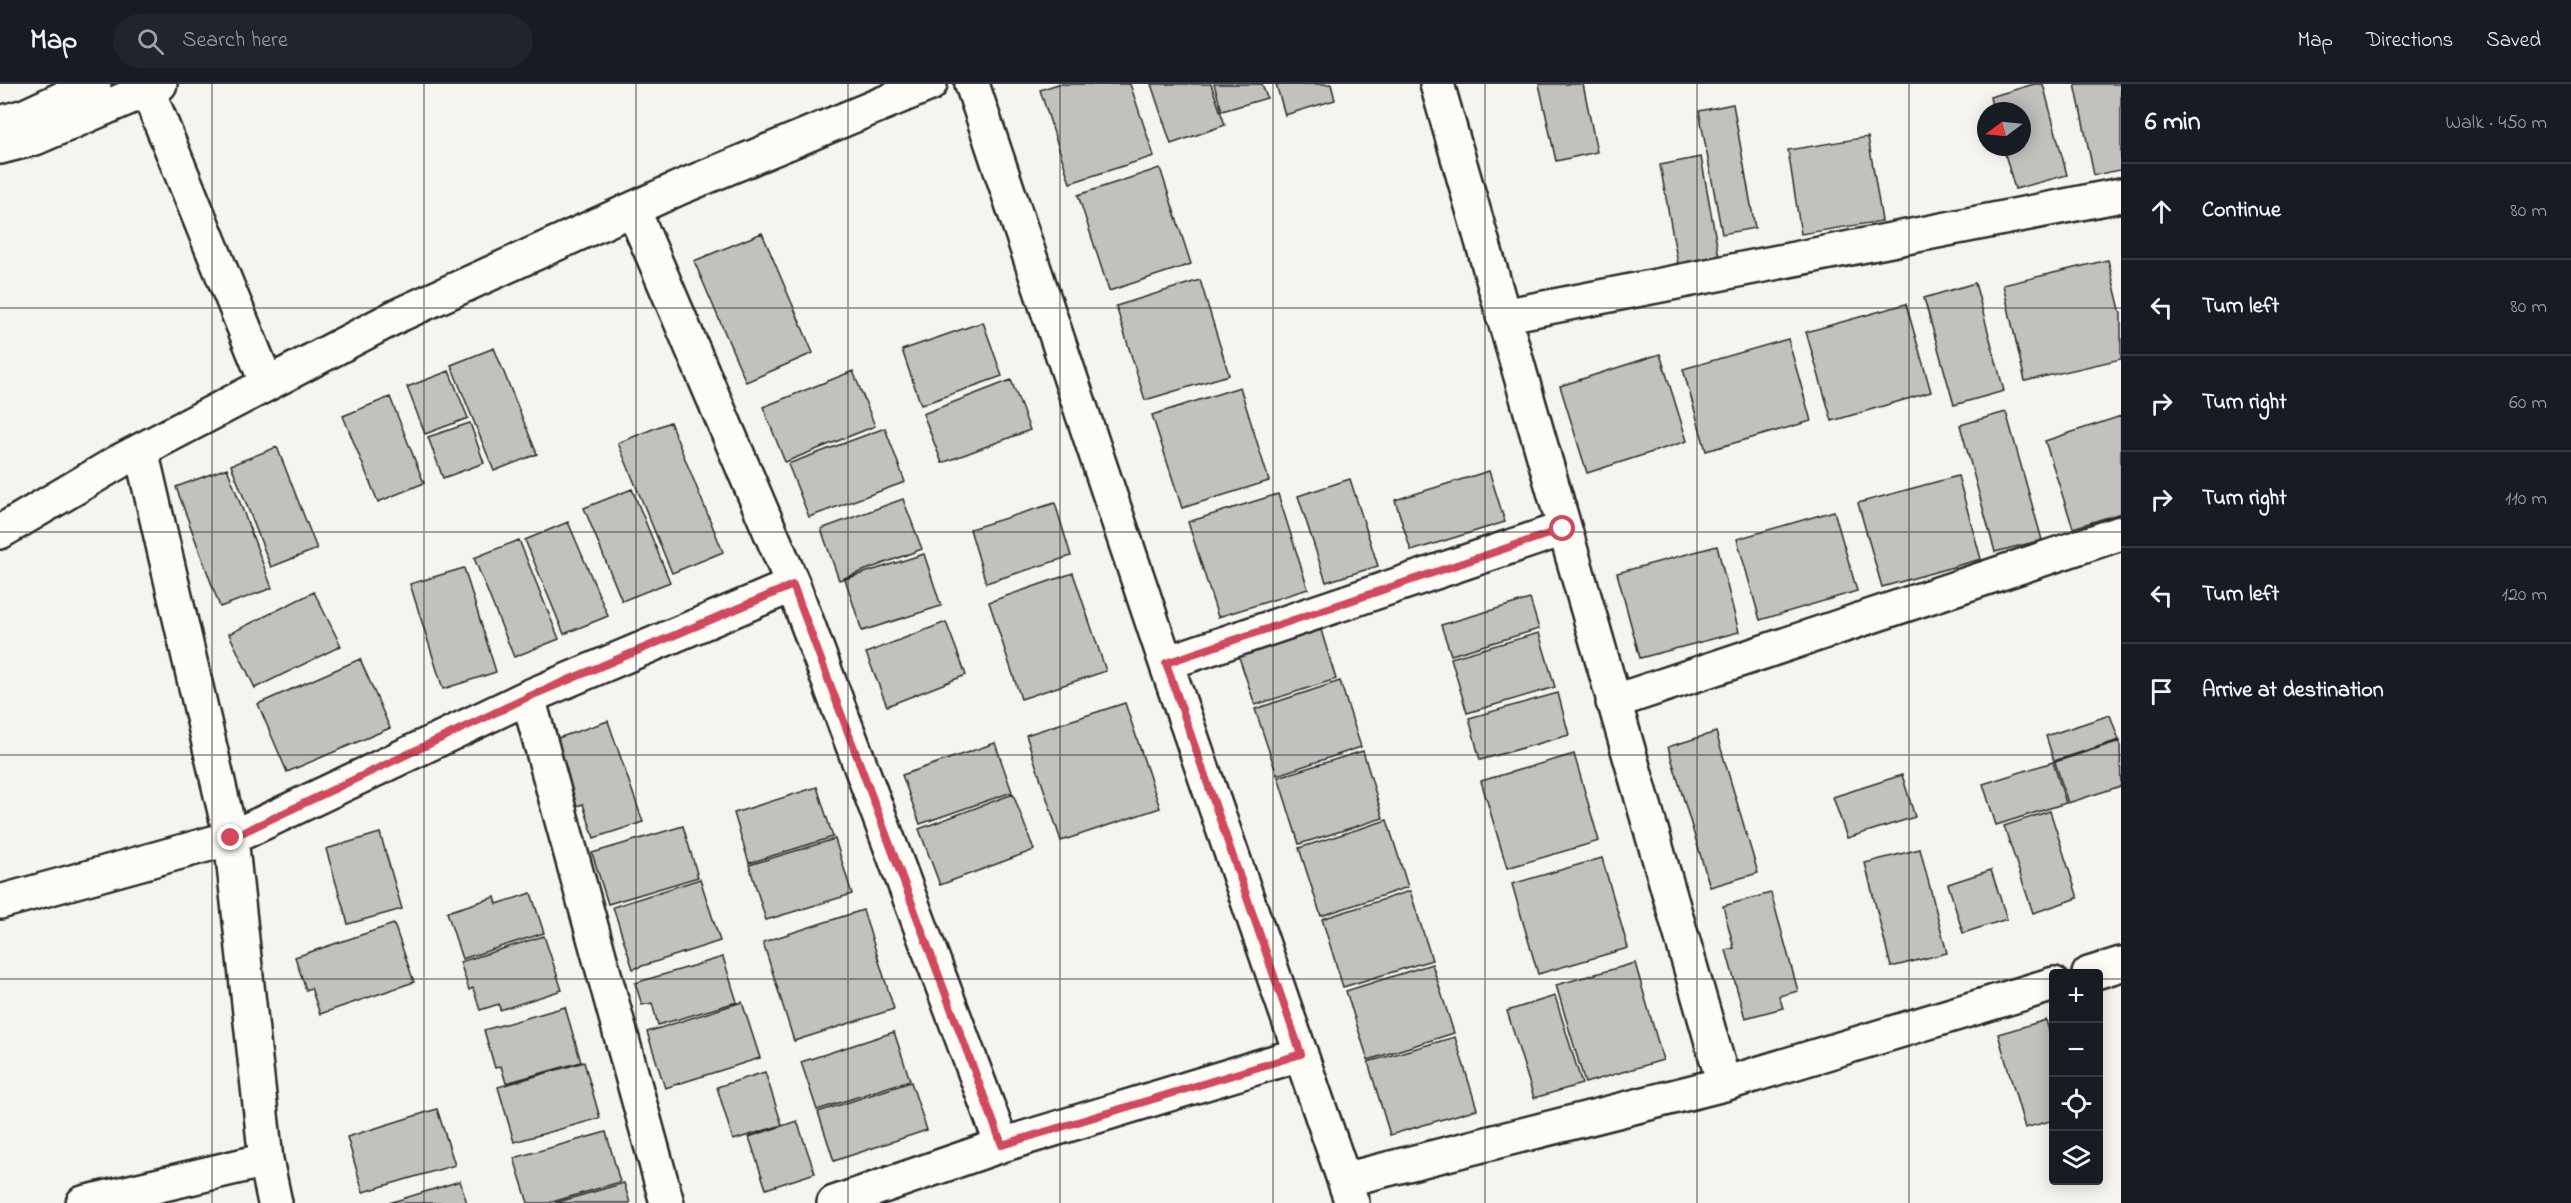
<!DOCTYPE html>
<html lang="en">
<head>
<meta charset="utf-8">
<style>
	:root { --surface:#171b24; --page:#20242c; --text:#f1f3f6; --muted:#9ea1a6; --line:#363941 }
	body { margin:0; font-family:"Indie Flower",sans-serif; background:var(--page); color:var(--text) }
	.controls { position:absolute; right:18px; bottom:18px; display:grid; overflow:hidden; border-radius:6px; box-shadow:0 3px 15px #0003 }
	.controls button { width:54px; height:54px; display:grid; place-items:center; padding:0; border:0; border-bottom:2px solid var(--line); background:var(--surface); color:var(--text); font:30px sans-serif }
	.compass { position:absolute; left:1977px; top:18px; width:54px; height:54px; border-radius:50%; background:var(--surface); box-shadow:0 3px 15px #0003; rotate:254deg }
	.stop { position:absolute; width:18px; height:18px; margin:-14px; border:4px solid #d1495b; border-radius:50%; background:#fff }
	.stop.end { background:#d1495b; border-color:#fff; box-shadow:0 2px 6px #0008 }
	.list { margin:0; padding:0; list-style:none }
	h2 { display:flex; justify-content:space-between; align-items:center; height:78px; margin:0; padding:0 24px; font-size:26px }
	h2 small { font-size:20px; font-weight:400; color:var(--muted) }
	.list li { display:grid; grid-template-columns:39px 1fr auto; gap:18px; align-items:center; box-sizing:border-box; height:96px; padding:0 24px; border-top:2px solid var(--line) }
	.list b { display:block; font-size:22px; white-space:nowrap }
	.list em { font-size:20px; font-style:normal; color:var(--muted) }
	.icon { flex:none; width:33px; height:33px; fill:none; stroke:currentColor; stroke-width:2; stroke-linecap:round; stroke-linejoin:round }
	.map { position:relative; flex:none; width:2121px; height:1119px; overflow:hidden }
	header { display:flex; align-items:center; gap:36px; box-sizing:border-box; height:84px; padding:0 30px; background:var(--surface); border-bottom:2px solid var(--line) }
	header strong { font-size:28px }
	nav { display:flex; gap:33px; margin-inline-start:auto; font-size:21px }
	.search { width:420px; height:54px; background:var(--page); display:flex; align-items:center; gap:15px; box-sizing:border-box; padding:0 21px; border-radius:33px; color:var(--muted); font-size:22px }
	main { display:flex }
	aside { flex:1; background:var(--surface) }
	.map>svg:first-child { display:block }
	.building { fill:#c2c1be; stroke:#2b2b2b; stroke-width:1.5 }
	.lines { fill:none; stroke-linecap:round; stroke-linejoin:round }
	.minor-casing { stroke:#2b2b2b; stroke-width:38 }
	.minor { stroke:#fdfcf7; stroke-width:33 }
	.route { stroke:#d1495b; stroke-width:8 }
	.grid { fill:none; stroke:#2b2b2b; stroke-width:1.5; stroke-opacity:0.55 }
</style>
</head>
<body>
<header>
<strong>Map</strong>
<div class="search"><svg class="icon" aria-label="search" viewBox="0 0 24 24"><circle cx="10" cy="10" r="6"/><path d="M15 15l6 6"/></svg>Search here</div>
<nav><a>Map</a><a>Directions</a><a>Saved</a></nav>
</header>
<main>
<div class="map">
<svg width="2121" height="1119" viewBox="0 0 2121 1119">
	<rect width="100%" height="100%" fill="#f5f4ef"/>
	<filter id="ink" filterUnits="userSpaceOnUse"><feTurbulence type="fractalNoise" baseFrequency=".0167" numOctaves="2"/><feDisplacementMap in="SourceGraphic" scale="12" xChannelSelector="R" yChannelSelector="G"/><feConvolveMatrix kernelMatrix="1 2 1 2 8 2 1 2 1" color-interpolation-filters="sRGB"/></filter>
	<g filter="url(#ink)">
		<path class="building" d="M1058,0H1130L1154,72L1070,99L1040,6Z
			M1151,0H1211L1225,41L1171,60Z
			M1214,0H1262L1267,14L1222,27Z
			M1276,0H1331L1335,16L1285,31Z
			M1539,0H1583L1597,68L1556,77Z
			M2034,0H2043L2067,91L2015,105L2003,63H2022V27H1993L1990,13Z
			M2075,0H2121V86L2094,91Z
			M1733,20L1755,144L1722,150L1699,27Z
			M1868,53L1882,137L1801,150L1788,66Z
			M1701,73L1719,173L1678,180L1660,81Z
			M1160,84L1191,180L1109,207L1078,111Z
			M762,149L813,269L746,298L694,177Z
			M2108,176L2121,230V275L2025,297L2003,201Z
			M1200,196L1229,291L1145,316L1116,222Z
			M1975,199L2004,307L1954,321L1924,214Z
			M1906,220L1931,308L1832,337L1806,248Z
			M983,238L1002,292L921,321L902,266Z
			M1788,255L1811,337L1706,367L1683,285Z
			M494,264L537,370L494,387L451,281Z
			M1660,270L1687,357L1587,389L1560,302Z
			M449,287L468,334L425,350L407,303Z
			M853,287L875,342L785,378L763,323Z
			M1011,296L1030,346L942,379L923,330Z
			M1240,303L1269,397L1182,424L1152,331Z
			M390,313L424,399L378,418L343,332Z
			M2006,328L2042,456L1995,468L1960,341Z
			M2121,332V429L2073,444L2045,357Z
			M670,338L723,468L672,489L618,359Z
			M470,339L484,379L443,394L428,353Z
			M885,344L905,398L809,433L788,380Z
			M277,363L317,465L271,483L231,381Z
			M227,384L272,504L220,523L176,403Z
			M1489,387L1505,438L1411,467L1395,416Z
			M1958,392L1981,475L1882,503L1858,419Z
			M1350,395L1378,482L1326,498L1298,412Z
			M632,405L670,498L622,517L584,424Z
			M1278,410L1308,505L1218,533L1188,438Z
			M903,415L922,465L839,496L821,445Z
			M1055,419L1071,472L986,499L970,445Z
			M1834,427L1857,507L1760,536L1737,455Z
			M568,438L608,532L564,550L525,456Z
			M519,456L559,555L514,573L474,474Z
			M1717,462L1739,548L1640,574L1617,489Z
			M924,470L941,522L862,547L845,495Z
			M464,484L496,588L443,605L410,500Z
			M1073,489L1106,587L1021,615L989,518Z
			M314,508L341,562L255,604L229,550Z
			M1530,515L1539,545L1451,571L1441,541Z
			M946,538L966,591L887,622L866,569Z
			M1321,546L1336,595L1255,621L1239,573Z
			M1539,549L1555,603L1467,629L1451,574Z
			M360,575L390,644L287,688L258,620Z
			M1340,597L1361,663L1277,691L1255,625Z
			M1558,609L1569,651L1480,676L1469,634Z
			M1125,619L1160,724L1061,757L1026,651Z
			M2110,631L2119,656L2054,677L2046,652Z
			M608,637L643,738L594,754L583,720L574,723L552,656Z
			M1716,648L1758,789L1710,803L1668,663Z
			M2120,657L2121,702L2068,719L2055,678Z
			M995,659L1012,708L920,740L902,691Z
			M1363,667L1383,734L1299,760L1278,693Z
			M1574,670L1599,757L1507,784L1481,697Z
			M2053,678L2066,719L1996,741L1983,700Z
			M1902,691L1915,733L1847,754L1833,713Z
			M817,703L833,753L749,779L734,729Z
			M1013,710L1034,766L940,801L919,745Z
			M2050,727L2078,814L2033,829L2004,742Z
			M1387,736L1408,803L1321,832L1299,764Z
			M683,742L698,793L608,820L592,769Z
			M380,749L402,825L348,840L326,765Z
			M835,755L852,810L766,836L749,781Z
			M1920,765L1947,869L1891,883L1865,779Z
			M1602,774L1628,864L1538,890L1512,800Z
			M1991,786L2007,835L1963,849L1948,800Z
			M700,795L720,857L633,885L613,823Z
			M1410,807L1432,876L1343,903L1322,835Z
			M531,809L544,849L462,875L447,828L495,813L497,820Z
			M1771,809L1798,907L1779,912L1783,924L1745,934L1726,866L1734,864L1723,822Z
			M863,826L894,925L794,957L763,858Z
			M394,840L414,898L320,930L311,904L306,906L295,873Z
			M544,852L562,906L500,926L499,920L480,926L473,904L469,906L460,878Z
			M723,873L737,918L658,941L652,919L642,921L635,899Z
			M1635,879L1663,976L1585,999L1556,901Z
			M1432,880L1454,949L1368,976L1346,907Z
			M1555,912L1582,1000L1534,1014L1507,927Z
			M742,918L760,974L665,1004L647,948Z
			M565,923L581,978L506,999L501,982L495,984L484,946Z
			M2046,936L2054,965V1036L2025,1044L1998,950Z
			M894,948L910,996L817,1026L801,978Z
			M1455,953L1477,1025L1390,1051L1368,978Z
			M584,978L600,1034L514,1058L498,1003Z
			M765,988L782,1041L733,1056L717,1003Z
			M911,998L927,1046L834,1077L818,1028Z
			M437,1025L455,1081L363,1108L347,1053Z
			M797,1037L815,1089L766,1105L749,1053Z
			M606,1048L620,1098L549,1119H528L514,1074Z
			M460,1097L467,1119H389Z
			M624,1099L630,1119H555Z"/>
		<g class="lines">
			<defs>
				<path id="minor" d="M972,0L1166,579L1352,1119
					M1437,0L1724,1000
					M148,7L267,300
					M0,39L25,32L94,0
					M0,63L35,54L160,0
					M633,125L793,501L1002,1061
					M1503,232L2121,111
					M141,366L231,754L266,1076L275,1119
					M0,448L120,377L399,231L679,104L930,0
					M1166,579L1563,445
					M528,613L667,1119
					M1613,618L2121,449
					M0,818L231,754L528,613L793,501
					M2089,890L2121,880
					M1344,1096L1724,1000L2054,900
					M83,1119L266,1076
					M834,1119L1002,1061L1301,970"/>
			</defs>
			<use href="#minor" class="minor-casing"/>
			<use href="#minor" class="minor"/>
		</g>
	</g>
	<g class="lines" filter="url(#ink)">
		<path class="route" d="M231,754L528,613L793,501L1002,1061L1301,970L1166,579L1563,445"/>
	</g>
	<path class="grid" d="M212,0V1119M424,0V1119M636,0V1119M848,0V1119M1060,0V1119M1273,0V1119M1485,0V1119M1697,0V1119M1909,0V1119M0,224H2121M0,448H2121M0,671H2121M0,895H2054M2098,895H2121"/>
</svg>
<div class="controls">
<button>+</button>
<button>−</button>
<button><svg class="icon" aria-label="locate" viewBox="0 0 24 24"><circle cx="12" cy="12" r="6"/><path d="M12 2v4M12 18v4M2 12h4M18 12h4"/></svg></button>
<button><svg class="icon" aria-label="layers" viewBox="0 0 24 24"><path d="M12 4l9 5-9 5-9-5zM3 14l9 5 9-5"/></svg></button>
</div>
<svg class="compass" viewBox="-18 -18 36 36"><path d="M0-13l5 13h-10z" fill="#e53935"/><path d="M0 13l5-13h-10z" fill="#9ea1a6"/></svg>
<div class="stop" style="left:1563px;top:445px"></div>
<div class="stop end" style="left:231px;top:754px"></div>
</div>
<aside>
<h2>6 min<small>Walk · 450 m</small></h2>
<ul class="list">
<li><svg class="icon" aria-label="ahead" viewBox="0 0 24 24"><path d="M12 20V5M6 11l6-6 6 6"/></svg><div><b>Continue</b></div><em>80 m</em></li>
<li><svg class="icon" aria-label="left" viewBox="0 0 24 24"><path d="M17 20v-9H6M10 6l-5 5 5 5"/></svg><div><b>Turn left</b></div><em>80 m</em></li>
<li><svg class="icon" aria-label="right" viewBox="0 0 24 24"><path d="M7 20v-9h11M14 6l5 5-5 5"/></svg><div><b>Turn right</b></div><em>60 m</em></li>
<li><svg class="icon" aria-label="right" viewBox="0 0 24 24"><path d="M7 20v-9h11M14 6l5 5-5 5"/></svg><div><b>Turn right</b></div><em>110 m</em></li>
<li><svg class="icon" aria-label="left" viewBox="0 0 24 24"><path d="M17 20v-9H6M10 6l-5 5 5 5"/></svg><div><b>Turn left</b></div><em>120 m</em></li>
<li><svg class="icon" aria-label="arrive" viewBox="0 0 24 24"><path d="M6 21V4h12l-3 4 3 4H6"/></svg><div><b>Arrive at destination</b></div></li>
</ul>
</aside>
</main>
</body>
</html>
